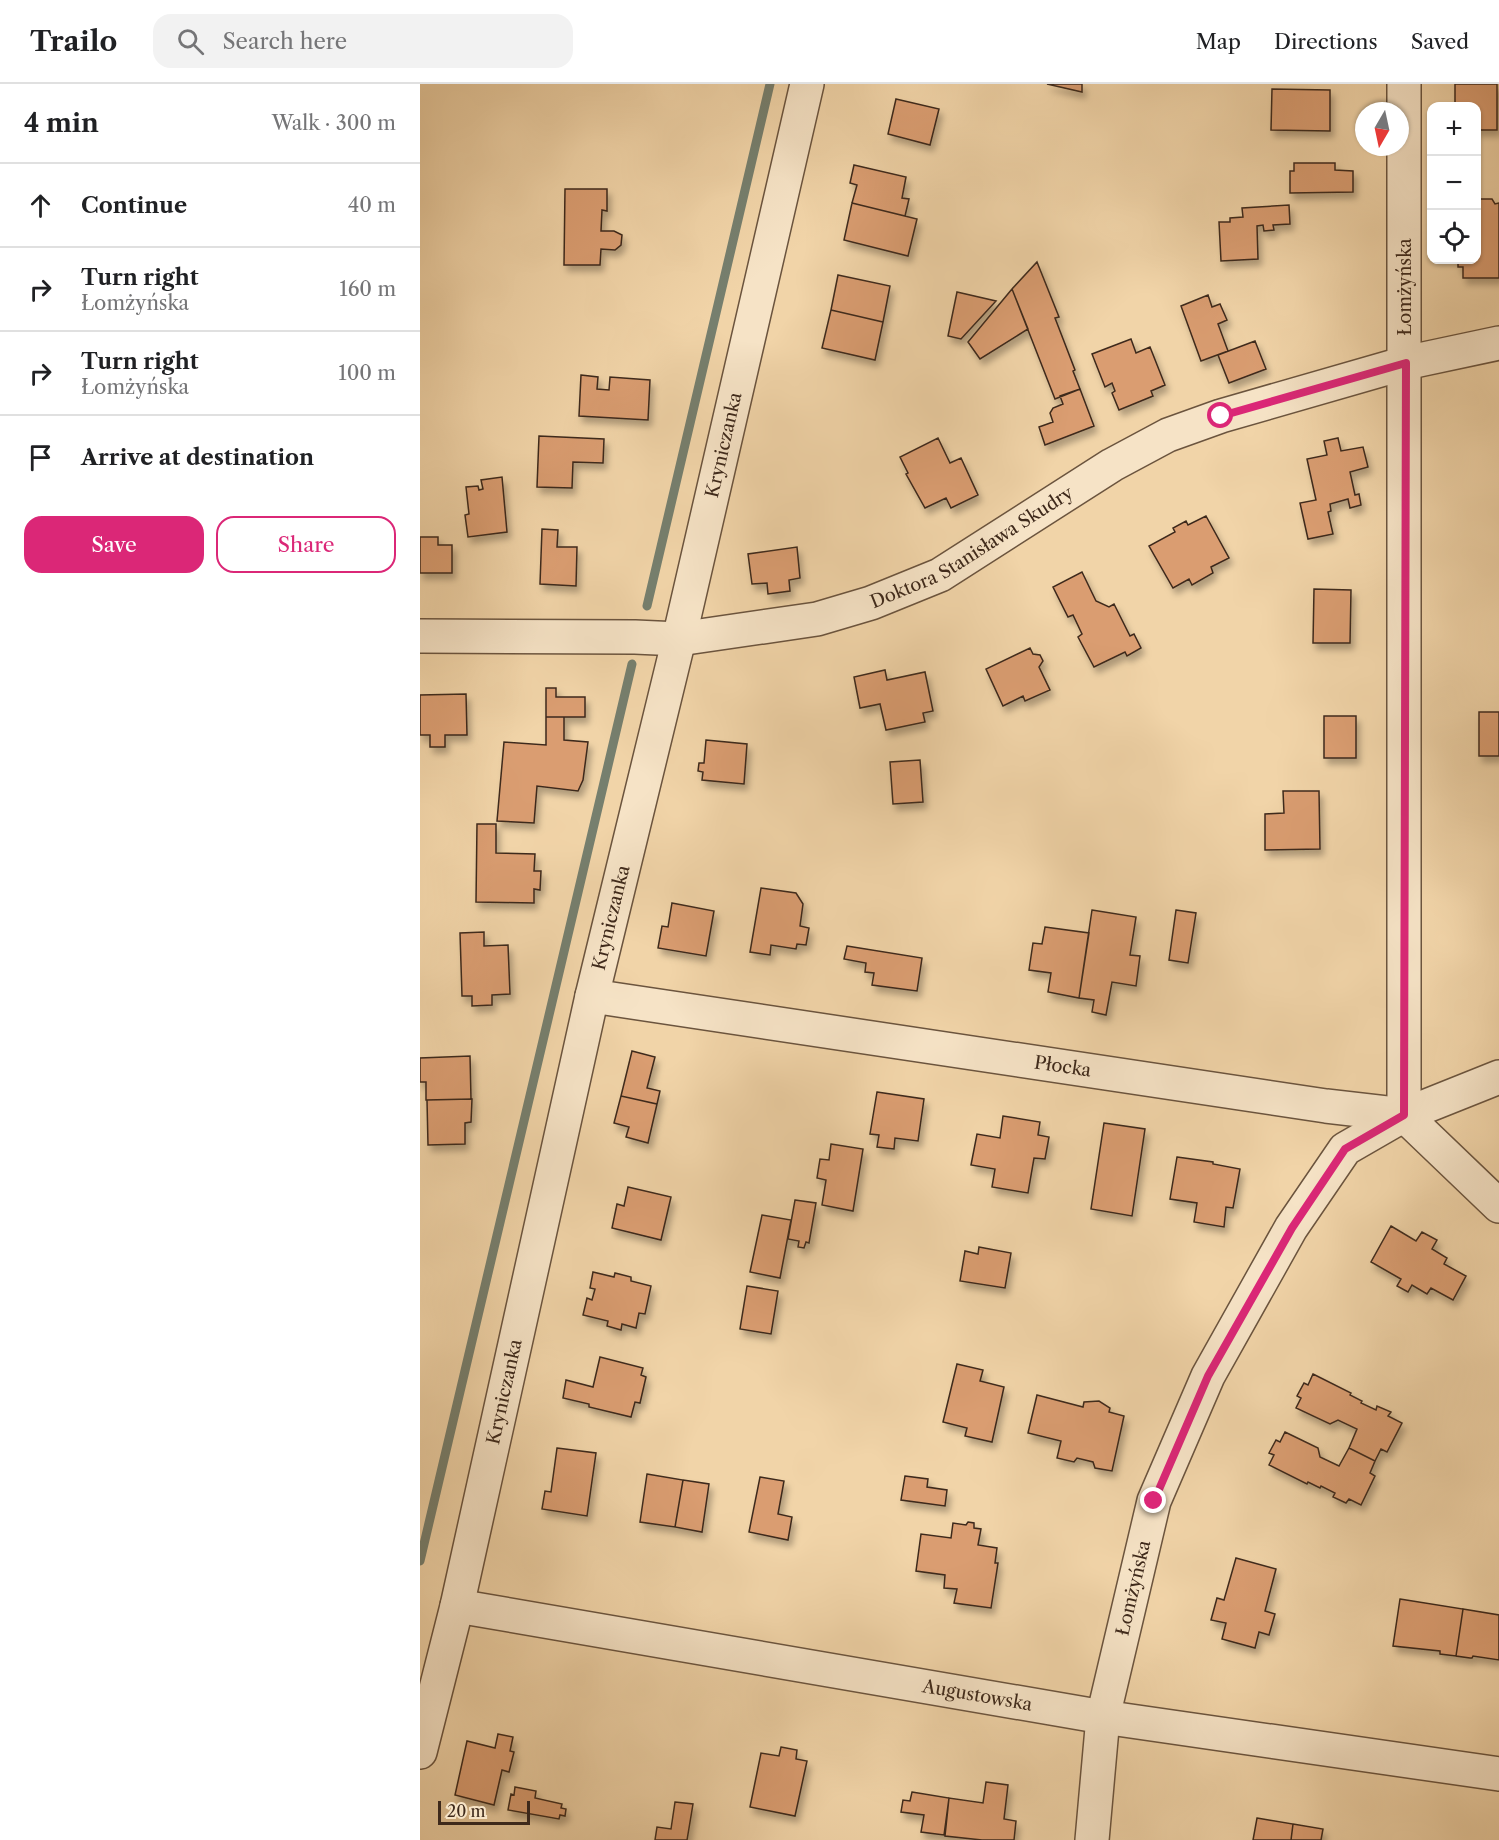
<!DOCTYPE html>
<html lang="en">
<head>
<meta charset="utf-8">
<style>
	:root { --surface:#fff; --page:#f2f2f2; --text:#202124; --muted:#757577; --line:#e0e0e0; --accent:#db2777 }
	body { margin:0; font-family:"Libre Caslon Text",serif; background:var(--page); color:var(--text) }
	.controls { position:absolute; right:18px; top:18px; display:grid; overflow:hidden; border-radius:12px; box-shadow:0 2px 4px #0004 }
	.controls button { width:54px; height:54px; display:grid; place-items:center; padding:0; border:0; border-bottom:2px solid var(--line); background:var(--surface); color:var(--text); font:30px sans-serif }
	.compass { position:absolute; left:935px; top:18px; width:54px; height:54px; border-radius:50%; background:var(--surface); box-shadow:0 2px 4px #0004; rotate:189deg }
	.scale { position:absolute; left:18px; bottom:15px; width:92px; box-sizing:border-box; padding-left:6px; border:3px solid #3e291b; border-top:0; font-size:16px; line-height:21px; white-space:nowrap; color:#3e291b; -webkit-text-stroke:4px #f6e3c6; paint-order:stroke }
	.stop { position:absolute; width:18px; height:18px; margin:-14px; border:4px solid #db2777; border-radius:50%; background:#fff }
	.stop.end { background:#db2777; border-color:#fff; box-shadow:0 2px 6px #0008 }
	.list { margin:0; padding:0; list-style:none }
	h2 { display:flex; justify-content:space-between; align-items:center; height:78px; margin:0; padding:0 24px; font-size:26px }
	h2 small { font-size:20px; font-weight:400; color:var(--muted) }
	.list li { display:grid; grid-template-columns:39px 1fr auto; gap:18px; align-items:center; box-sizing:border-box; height:84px; padding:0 24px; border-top:2px solid var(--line) }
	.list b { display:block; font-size:22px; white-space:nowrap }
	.list p { margin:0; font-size:20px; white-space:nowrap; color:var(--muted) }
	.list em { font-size:20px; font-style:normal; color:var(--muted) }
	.actions { display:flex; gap:12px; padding:18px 24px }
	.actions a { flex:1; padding:14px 0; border:2px solid var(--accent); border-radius:18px; text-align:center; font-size:21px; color:var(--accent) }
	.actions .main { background:var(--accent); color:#fff }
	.icon { flex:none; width:33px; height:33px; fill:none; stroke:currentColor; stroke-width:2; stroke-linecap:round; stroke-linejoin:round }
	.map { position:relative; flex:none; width:1079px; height:1756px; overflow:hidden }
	header { display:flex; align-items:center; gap:36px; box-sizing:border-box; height:84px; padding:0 30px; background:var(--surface); border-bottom:2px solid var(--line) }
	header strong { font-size:28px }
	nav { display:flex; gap:33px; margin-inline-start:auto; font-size:21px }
	.search { width:420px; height:54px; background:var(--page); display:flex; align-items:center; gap:15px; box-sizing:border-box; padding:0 21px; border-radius:18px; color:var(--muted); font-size:22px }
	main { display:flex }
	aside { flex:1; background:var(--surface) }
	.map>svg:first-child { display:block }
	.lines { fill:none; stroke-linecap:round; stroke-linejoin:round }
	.stream { stroke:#767f6e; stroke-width:9 }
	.building { fill:#da9d71; stroke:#3e291b; stroke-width:1.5; filter:url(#shadow) }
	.minor-casing { stroke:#6b543e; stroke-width:36 }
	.minor { stroke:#f6e3c6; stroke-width:33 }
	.route { stroke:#db2777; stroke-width:8 }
	.labels { text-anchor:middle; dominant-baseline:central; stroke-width:6; stroke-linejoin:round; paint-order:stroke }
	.street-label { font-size:18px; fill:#3e291b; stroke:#f6e3c6 }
</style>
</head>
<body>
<header>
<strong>Trailo</strong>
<div class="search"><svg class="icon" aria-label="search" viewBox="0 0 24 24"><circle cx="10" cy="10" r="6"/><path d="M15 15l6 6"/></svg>Search here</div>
<nav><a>Map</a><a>Directions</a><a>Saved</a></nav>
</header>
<main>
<aside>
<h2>4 min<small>Walk · 300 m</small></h2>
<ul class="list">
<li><svg class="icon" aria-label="ahead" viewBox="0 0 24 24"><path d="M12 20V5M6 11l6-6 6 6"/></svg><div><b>Continue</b></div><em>40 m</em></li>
<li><svg class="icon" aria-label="right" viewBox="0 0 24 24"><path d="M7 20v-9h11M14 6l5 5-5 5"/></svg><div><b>Turn right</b><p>Łomżyńska</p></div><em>160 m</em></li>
<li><svg class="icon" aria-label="right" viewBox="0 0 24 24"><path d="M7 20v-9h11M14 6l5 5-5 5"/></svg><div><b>Turn right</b><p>Łomżyńska</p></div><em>100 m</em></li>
<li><svg class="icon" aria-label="arrive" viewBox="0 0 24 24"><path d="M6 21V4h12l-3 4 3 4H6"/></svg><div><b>Arrive at destination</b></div></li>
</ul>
<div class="actions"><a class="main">Save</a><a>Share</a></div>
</aside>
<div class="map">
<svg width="1079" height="1756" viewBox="0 0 1079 1756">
	<defs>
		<filter id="shadow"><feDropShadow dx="3.5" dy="6" stdDeviation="3" flood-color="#0004"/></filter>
	</defs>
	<rect width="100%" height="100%" fill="#f1d4a8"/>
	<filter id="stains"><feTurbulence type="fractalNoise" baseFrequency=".00333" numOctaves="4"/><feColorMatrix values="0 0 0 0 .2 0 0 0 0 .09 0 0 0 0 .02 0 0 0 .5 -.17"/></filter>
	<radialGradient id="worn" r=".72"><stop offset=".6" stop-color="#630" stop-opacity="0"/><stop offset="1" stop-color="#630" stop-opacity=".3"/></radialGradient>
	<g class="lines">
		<path class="stream" d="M227,522L350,0
			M0,1477L212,580"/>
	</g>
	<path class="building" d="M627,0H662V8Z
		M1035,0H1077V46H1056V22H1035Z
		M852,5L910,6V47L851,46Z
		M476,15L519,25L510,61L468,50Z
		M874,79H915V86L933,87V108L870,109V87H874Z
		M434,81L486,93L482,114L489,115L485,132L432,119L437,101L430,99Z
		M145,105H187V127L182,126L181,147H194L202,151L201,161L195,166L181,165L180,181H144Z
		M1058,115H1072L1075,120L1079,119V194H1043V183H1038V176H1056Z
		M432,119L497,135L488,172L424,156Z
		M869,121L870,140L853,141L854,146L844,147L843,141L837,142L838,175L801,177L799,138H810V134L823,133L822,124Z
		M617,178L639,233L635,234L655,286L653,287L660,305L635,315L592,205Z
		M418,191L470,202L463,238L411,226Z
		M592,205L608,245L560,275L548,258Z
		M537,208L576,217L541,255L528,252Z
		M788,211L792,223L800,220L807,236L798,240L808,267L781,277L761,222Z
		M411,226L463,238L455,276L402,264Z
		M711,255L716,269L730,263L745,301L731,307L733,312L699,326L692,309L695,307L692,299L685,303L672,270Z
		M835,257L846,285L809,299L798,271Z
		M161,291L178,293L177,305L189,306L190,293L230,296L228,336L159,332Z
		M660,305L674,342L625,361L619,343L633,338L630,329L633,324L643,320L640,312Z
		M119,352L184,355L183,379L153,378L152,404L117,403Z
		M518,354L530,379L541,374L558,411L531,424L526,414L505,424L486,390L488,389L480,373Z
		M918,354L921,367L943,363L948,383L930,388L935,411L939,410L941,421L930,424L928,415L910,420L911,427L908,428L913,450L888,455L880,419L896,416L887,375L907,371L904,357Z
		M82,393L87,448L48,453L45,431L49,430L46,403L58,402L59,406L63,405L61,396Z
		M786,432L809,474L791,483L793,489L772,501L769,495L753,504L729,462L755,448L753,444L766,437L768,441Z
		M122,445L138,446L137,463H157L156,502L120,500Z
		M0,453H18V461H32V489H0Z
		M377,463L380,494L369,496L370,507L348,510L347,499L332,500L328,470Z
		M662,488L676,517L689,523L694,520L710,552L714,550L721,564L707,572L705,568L674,583L658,553L662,550L653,531L648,533L633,503Z
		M894,505L931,506L930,559H893Z
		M610,564L613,570L620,571L623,577L619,583L630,606L605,617L603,612L583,622L566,585Z
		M465,586L467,596L505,588L513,627L503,629L505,638L466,646L460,620L440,624L434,593Z
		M126,604H136V613H165V633H126Z
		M46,610L47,651H25V663H10V651H0V611Z
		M1059,628H1079V672H1059Z
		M904,632H936V674H904Z
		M126,633H144V656L168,658L163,696L158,707L117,702L114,739L77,737L84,658L126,661Z
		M286,656L327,660L324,700L282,696L283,688L278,687L279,679H284Z
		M500,676L503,718L473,720L470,678Z
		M863,707H899L900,765L845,766V730L864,729Z
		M57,740H76V769L115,770L114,787H121L120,806L114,805V819L56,818Z
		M341,804L376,809L383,820L380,842L389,844L386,861L377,860L376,865L351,861L350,871L330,868Z
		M252,819L294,827L286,872L238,864L242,842L248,843Z
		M672,826L716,833L710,871L720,872L716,902L692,898L686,931L672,928L674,916L659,914Z
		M756,826L776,829L768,879L749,876Z
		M625,843L669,849L659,914L628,908L631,889L609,886L613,859L622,860Z
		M64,848V862L88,861L90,910L72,911V921L52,922V912H42L40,849Z
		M427,862L502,874L497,907L452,901L454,889L445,888L446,879L424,875Z
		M212,967L235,973L227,1004L240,1007L237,1020L201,1012Z
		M50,972L51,1015L6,1016V998H0V974Z
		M457,1008L504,1015L498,1057L475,1054L474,1065L457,1063L459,1051L450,1050Z
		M201,1012L237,1020L228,1059L206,1053L209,1043L194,1039Z
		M52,1015L51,1038L45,1039V1060L8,1061L7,1016Z
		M583,1032L620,1038L618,1051L629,1053L625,1075L614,1074L608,1109L572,1103L575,1085L551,1081L557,1050L580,1054Z
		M684,1039L725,1045L712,1132L671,1125Z
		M411,1060L443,1065L433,1127L402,1121L406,1096L397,1094L400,1075L409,1076Z
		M757,1073L793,1078V1080L820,1085L813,1124L806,1123L804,1143L774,1138L777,1119L750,1115Z
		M208,1103L251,1113L241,1156L192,1144L197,1120L204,1122Z
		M375,1116L396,1119L389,1159L386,1158L384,1164L378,1163L379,1157L368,1155Z
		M342,1131L371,1136L360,1194L330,1188Z
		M971,1142L996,1157L1002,1148L1017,1156L1012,1165L1027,1174L1024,1180L1046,1192L1033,1216L1011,1204L1007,1210L992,1201L988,1208L977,1202L981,1195L951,1178Z
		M559,1163L591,1169L585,1204L540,1197L545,1167L558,1170Z
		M173,1188L194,1193L195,1189L211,1193V1197L231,1202L225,1230L219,1229L216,1244L202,1240L201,1246L187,1242L188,1237L163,1231L167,1214L172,1216L175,1205L170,1204Z
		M327,1202L358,1207L351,1250L320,1245Z
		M180,1273L223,1284L221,1291L226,1293L220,1319L215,1318L211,1333L169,1323V1320L143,1314L146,1296L173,1303Z
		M537,1280L563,1286L560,1297L584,1303L572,1358L545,1352L547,1344L523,1338Z
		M893,1290L931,1309L930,1311L942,1317L941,1319L956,1326L957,1322L971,1328L968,1332L982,1339L967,1368L961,1365L955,1377L929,1364L937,1345L918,1336L910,1340L876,1324L881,1314L877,1312L884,1299L888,1301Z
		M617,1311L663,1323L664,1318L679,1317L690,1324L689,1328L704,1332L692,1387L675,1384L673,1378L657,1374L654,1378L637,1374L641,1357L608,1349Z
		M865,1348L898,1364L900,1373L919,1382L929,1364L955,1377L950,1389L955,1392L941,1421L929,1415L926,1419L913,1413L915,1409L901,1402L900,1404L888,1398L887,1400L849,1381L854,1371L849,1369L856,1356L860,1358Z
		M137,1364L176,1369L167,1432L122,1425L125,1407L131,1408Z
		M227,1390L263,1396L255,1443L220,1438Z
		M485,1392L508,1395L507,1403L527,1406L525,1422L481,1416Z
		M340,1393L364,1397L358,1430L372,1433L368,1456L329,1448Z
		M263,1396L289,1400L282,1448L255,1443Z
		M548,1438L554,1439V1444L561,1445L558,1461L577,1464L575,1479H578L571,1524L534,1519L537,1505L524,1504L525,1491L496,1487L501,1450L531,1454L533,1439L546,1441Z
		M816,1474L856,1485L845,1527L855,1530L849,1551L839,1548L835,1564L802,1555L806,1539L791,1536L797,1514L804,1516Z
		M980,1515L1043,1525L1036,1572L1020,1570V1567L973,1562Z
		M1043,1525L1079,1531V1576L1053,1572L1052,1574H1050L1036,1572Z
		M78,1650L93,1653L90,1667L94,1668L89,1688L82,1686L74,1721L35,1711L47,1657L75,1664Z
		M361,1663L377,1666L376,1675L387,1677L375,1732L330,1723L341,1669L359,1672Z
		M566,1698L588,1701L584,1735L596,1737L594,1756H562L525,1752L529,1714L563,1719Z
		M95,1703L116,1707L115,1714L142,1720L141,1724L146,1725L145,1732L140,1731L139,1735L88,1726L91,1710L94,1711Z
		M492,1708L529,1714L524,1751L501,1748L504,1731L481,1728L483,1716L490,1717Z
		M255,1718L273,1720L267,1756H235L237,1743L251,1745Z
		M837,1734L873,1740L871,1756H833Z
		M873,1740L903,1745L901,1756H871Z"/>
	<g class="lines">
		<defs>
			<g id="minor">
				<path id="s1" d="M0,552L215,553L259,555L397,535L451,519L520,491L692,381L748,351L801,332L985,279L1079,259"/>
				<path id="s2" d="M172,912L906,1022L984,1031L1079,1122"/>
				<path d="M984,1031V0"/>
				<path id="s3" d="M37,1522L683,1633L1079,1690"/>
				<path id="s4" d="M0,1668L37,1522L172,912L259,555L387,0"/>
				<path id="s5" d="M672,1756L683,1633L734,1417L788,1292L871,1144L925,1065L984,1031L1079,993"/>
			</g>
		</defs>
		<use href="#minor" class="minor-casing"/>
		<use href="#minor" class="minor"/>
	</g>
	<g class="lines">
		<path class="route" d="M734,1417L788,1292L872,1144L925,1065L984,1031L986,279L801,332"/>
	</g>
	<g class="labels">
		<g class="street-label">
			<text transform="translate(985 203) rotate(-90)">Łomżyńska</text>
			<text stroke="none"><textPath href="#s4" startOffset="1342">Kryniczanka</textPath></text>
			<text stroke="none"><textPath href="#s1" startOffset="570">Doktora Stanisława Skudry</textPath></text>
			<text stroke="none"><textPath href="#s4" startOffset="856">Kryniczanka</textPath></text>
			<text stroke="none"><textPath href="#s2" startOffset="476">Płocka</textPath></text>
			<text stroke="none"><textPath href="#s4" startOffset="370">Kryniczanka</textPath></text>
			<text stroke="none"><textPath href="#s5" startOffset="256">Łomżyńska</textPath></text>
			<text stroke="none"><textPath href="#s3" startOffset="528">Augustowska</textPath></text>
		</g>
	</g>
	<rect width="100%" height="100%" filter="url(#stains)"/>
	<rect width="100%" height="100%" fill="url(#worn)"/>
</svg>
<div class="controls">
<button>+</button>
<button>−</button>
<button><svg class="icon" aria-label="locate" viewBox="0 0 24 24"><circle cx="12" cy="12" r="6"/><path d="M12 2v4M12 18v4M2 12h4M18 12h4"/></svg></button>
</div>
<svg class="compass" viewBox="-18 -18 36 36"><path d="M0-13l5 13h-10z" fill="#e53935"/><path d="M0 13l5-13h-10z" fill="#757577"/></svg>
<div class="scale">20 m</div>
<div class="stop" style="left:801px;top:332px"></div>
<div class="stop end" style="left:734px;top:1417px"></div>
</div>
</main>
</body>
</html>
